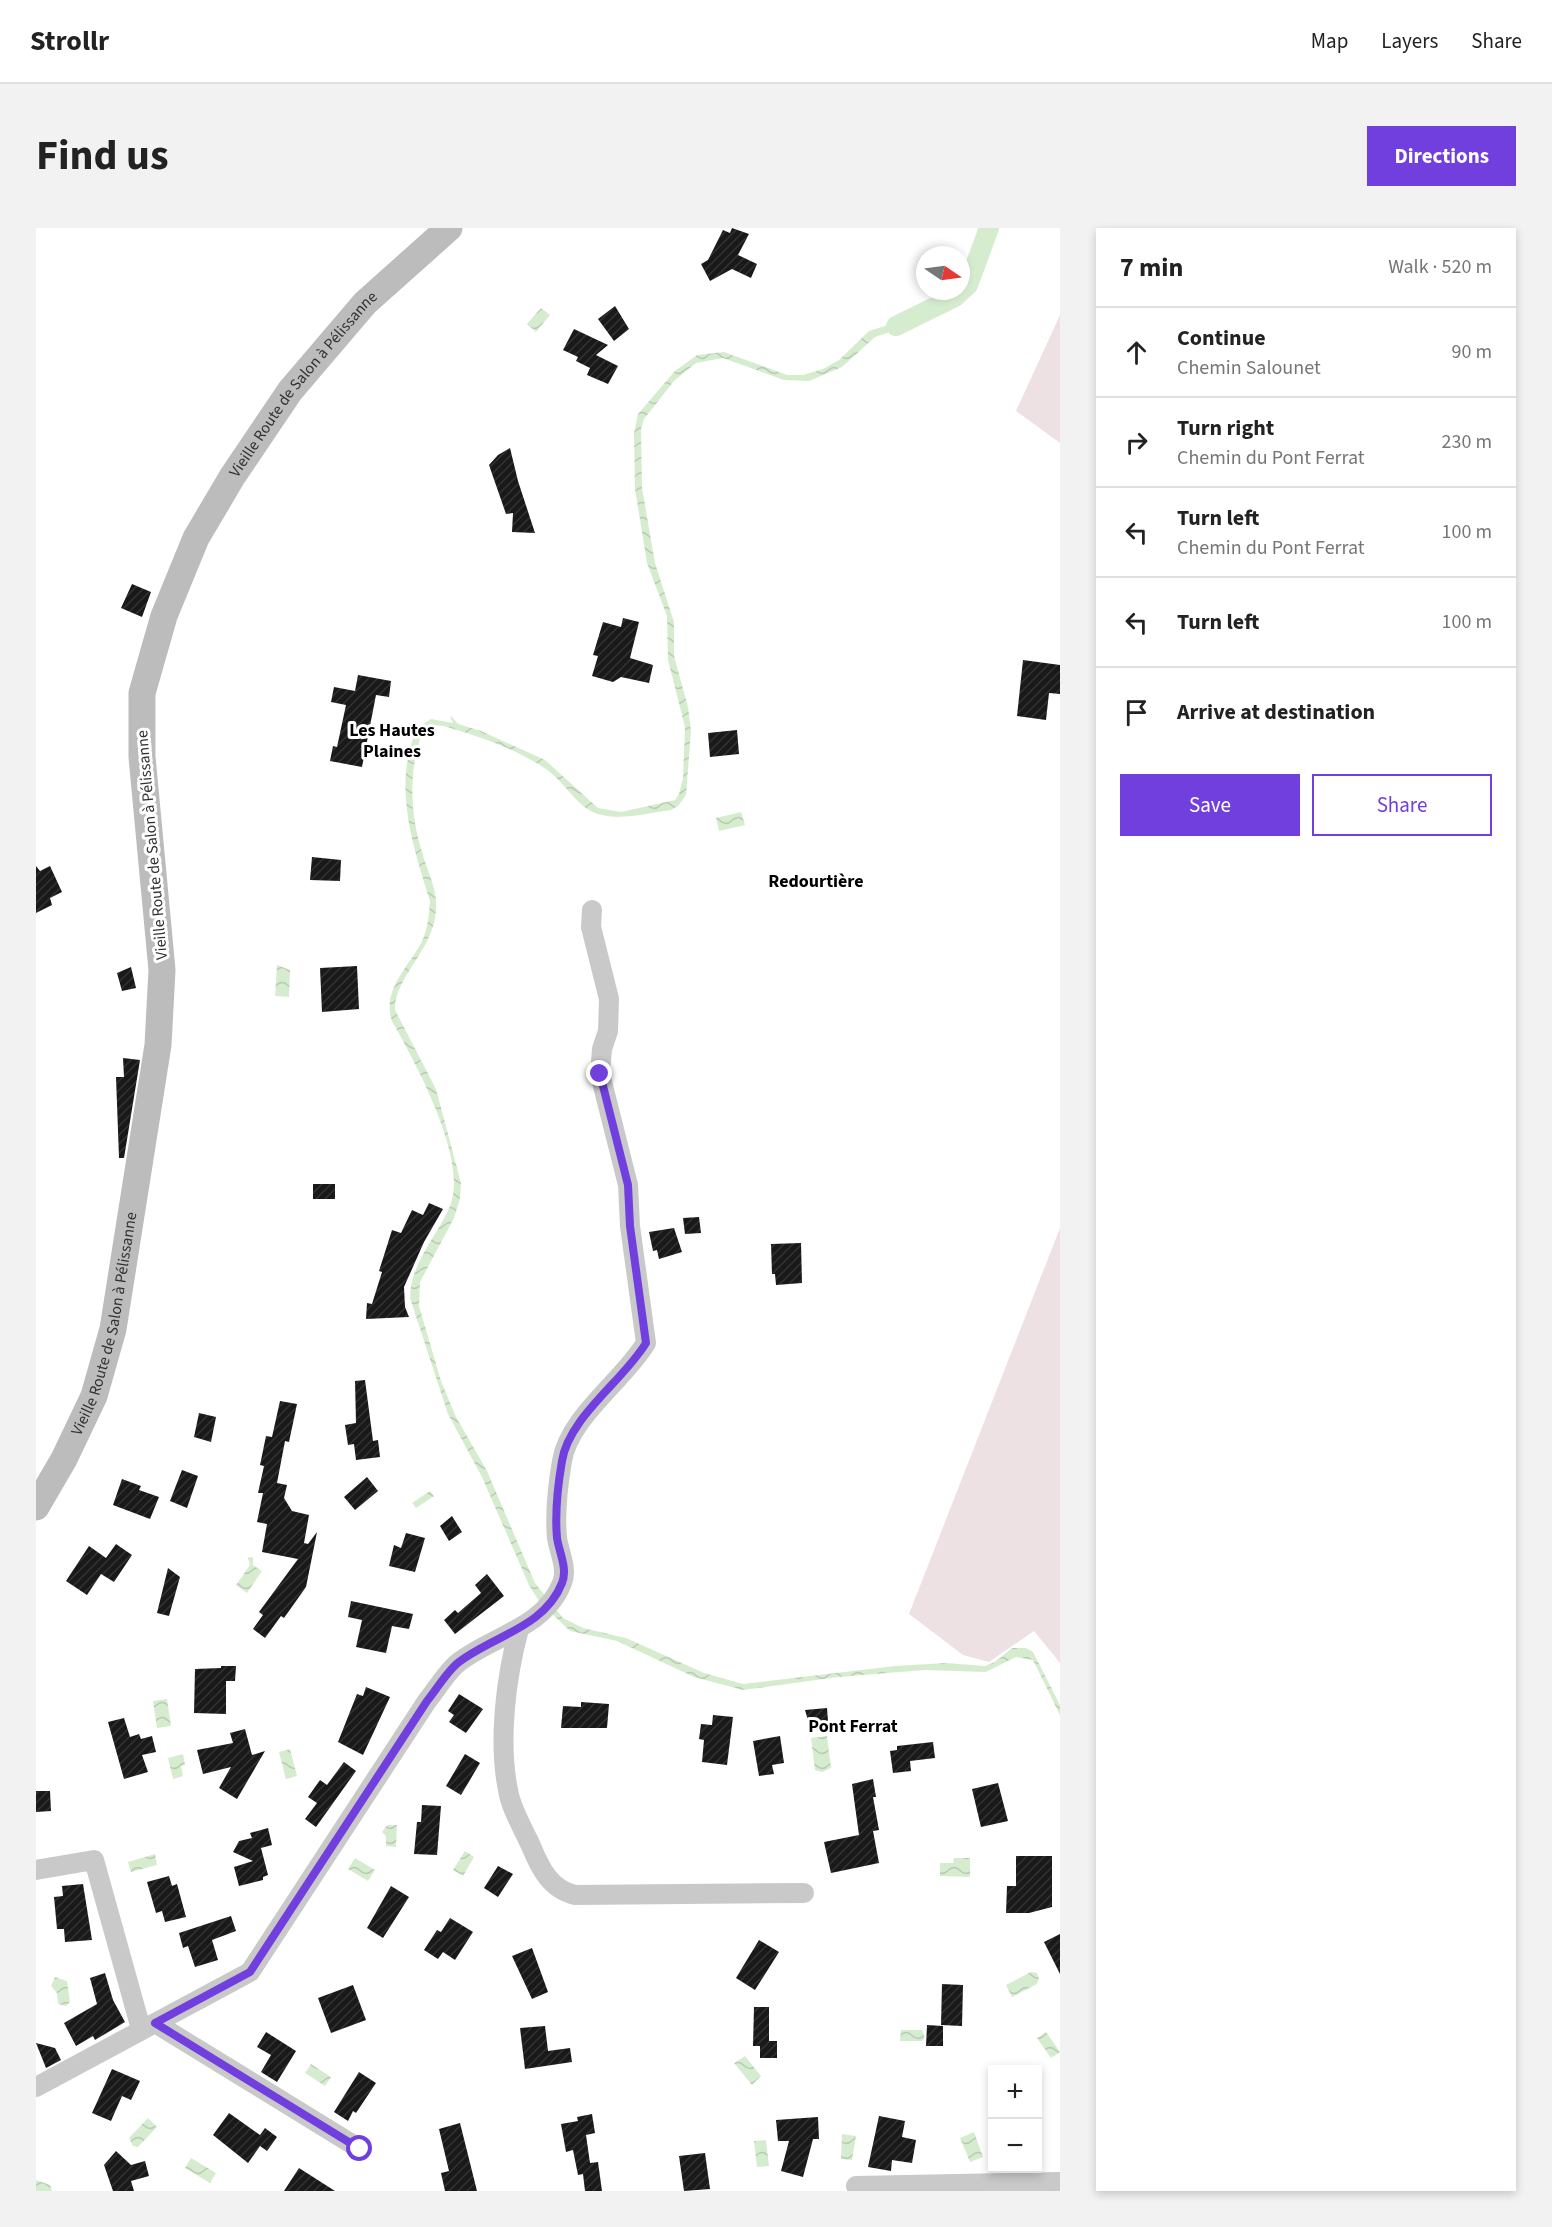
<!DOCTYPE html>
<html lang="en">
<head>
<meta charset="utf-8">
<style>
	:root { --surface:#fff; --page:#f2f2f2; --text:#222; --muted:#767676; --line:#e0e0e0; --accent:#703fde }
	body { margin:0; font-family:"Source Sans 3",sans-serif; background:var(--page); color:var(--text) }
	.controls { position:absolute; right:18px; bottom:18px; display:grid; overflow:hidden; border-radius:0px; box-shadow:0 3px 9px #0003 }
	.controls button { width:54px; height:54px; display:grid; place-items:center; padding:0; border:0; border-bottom:2px solid var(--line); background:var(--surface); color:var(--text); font:30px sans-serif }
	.compass { position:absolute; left:880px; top:18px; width:54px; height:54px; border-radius:50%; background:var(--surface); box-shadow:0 3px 9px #0003; rotate:103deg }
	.stop { position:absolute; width:18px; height:18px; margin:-14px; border:4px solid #703fde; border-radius:50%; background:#fff }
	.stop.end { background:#703fde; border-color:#fff; box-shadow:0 2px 6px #0008 }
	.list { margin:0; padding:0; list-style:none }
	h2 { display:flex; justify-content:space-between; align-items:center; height:78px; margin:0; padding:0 24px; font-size:26px }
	h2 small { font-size:20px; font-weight:400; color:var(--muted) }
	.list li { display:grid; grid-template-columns:39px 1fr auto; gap:18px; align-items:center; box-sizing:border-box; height:90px; padding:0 24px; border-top:2px solid var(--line) }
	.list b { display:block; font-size:22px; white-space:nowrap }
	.list p { margin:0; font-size:20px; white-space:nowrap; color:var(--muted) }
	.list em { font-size:20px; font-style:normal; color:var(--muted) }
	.actions { display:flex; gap:12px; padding:18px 24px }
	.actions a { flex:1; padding:14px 0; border:2px solid var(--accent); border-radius:0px; text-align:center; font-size:21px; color:var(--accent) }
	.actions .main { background:var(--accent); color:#fff }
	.icon { flex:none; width:33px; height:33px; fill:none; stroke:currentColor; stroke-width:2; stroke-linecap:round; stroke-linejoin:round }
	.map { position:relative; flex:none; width:1024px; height:1963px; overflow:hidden; border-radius:0px }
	header { display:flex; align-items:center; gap:36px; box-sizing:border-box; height:84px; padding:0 30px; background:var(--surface); border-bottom:2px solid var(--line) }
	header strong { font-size:28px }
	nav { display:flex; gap:33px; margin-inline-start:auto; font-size:21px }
	.intro { display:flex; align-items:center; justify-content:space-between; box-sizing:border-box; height:144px; padding:0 36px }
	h1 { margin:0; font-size:42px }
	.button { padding:15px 27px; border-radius:0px; background:var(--accent); color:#fff; font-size:21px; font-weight:700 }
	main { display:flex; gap:36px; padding:0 36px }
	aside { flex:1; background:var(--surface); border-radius:0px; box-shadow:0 3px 9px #0003 }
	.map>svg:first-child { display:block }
	.grass { fill:#eee1e3 }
	.water { fill:url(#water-waves) }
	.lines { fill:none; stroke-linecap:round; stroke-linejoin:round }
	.canal { stroke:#d6eccf; stroke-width:20 }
	.building { fill:url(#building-hatch) }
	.street { stroke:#c9c9c9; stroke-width:20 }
	.secondary { stroke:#bcbcbc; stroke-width:27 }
	.route { stroke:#703fde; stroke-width:8 }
	.labels { text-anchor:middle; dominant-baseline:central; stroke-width:6; stroke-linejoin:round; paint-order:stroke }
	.street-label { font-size:16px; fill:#323232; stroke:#fff }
	.neighbourhood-label { font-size:18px; font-weight:bold; fill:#000; stroke:#fff }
</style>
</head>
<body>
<header>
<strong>Strollr</strong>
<nav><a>Map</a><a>Layers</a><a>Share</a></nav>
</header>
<div class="intro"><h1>Find us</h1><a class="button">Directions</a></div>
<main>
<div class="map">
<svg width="1024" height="1963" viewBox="0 0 1024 1963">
	<defs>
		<pattern id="water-waves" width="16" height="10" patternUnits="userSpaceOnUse" patternTransform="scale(1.5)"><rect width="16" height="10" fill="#d6eccf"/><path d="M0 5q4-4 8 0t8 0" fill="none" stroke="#b8cbb2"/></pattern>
		<pattern id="building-hatch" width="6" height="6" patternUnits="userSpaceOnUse" patternTransform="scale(1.5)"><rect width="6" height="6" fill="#191919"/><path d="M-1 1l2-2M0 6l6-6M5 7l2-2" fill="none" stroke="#323232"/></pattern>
	</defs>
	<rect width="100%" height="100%" fill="#fff"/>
	<path class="grass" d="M1024,87V215L980,183Z
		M1024,1000V1435L998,1403L953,1434L927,1427L873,1386Z"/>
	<path class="water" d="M505,80L514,87L500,104L491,96Z
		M898,80L889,92L839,109L806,139L773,153L748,152L687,130L660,135L638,153L608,191L605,201L606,260L619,335L638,394V428L652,479L655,503L650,567L642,578L635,582C611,585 586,593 562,586C541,580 528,553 510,541C481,521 442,508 408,498L394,497L387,503C372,541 374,586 386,624C391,643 402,662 400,682C398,722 358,749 359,782L400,861L425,955L424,971L418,990L384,1054L383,1078L405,1153L420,1189L451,1243L499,1355L527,1390L547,1400L590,1410L668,1445L707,1456L859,1438L910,1435L949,1438L959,1434L976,1420H990L997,1424L1024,1477V1487L997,1432L980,1429L950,1444L889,1442L802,1449L707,1462L658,1449L581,1413L534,1403L503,1373L493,1357L446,1249L412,1186L374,1070C374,1035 401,1009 414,978C433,932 379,834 356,793C345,761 375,737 387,711C392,699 393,686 394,673C377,618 356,557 381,500L395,491L417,495L414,488L416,489L422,496L445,503L509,532L562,580L585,584L639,572L643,566L647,550L649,499L632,432L631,388L611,335L599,261L598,205L602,186L639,143L661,127L688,124L751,147H767L787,141L803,132L833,103L888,86Z
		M705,584L709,597L683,603L680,590Z
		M241,737L254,742L253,769L239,768Z
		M394,1263L398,1268L380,1280L376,1275Z
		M217,1329V1337L226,1343L211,1365L200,1357L214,1337L212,1330Z
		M131,1471L135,1498L121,1500L117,1473Z
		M791,1508L795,1540L786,1544L779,1542L775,1510Z
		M254,1521L261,1548L250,1551L243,1524Z
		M147,1526L149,1537L145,1538L147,1548L137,1551L132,1530Z
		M351,1597H361L360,1619L350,1618V1608L346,1604Z
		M429,1623L438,1629L427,1648L417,1642Z
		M119,1626L121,1637L95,1644L92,1634Z
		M319,1630L339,1642L332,1653L312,1641Z
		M918,1630H934V1649L904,1648V1635H917Z
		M995,1744L1001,1745L1003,1750L1001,1756L976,1769L970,1757Z
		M19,1749L31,1753L34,1774L30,1778L22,1776L21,1765L15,1758Z
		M865,1802H886L889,1810L886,1813H864Z
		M1010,1804L1024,1824L1015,1830L1001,1810Z
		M709,1828L725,1848L716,1857L698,1835Z
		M275,1836L295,1849L289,1858L269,1845Z
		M112,1890L121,1899L102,1919L97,1918L93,1910Z
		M938,1904L947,1929L934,1934L924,1910Z
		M806,1906L820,1908L816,1932L805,1931Z
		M730,1912L733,1938L721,1939L718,1913Z
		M155,1930L180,1945L174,1955L149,1940Z
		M0,1952L14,1957L16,1963H0Z"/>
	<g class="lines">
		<path class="canal" d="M860,98L919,69L932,57L953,0"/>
	</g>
	<path class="building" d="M696,0L713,6L702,27L721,36L715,50L696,41L674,53L665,36L672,32L687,2L694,5Z
		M579,78L593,101L578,113L562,91Z
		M538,101L572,117L560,127L582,138L572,156L551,147L554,140L540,133L542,129L527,122Z
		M474,220L482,253L499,305L476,304L477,285L470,286L453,237L462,227Z
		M96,356L115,364L106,389L85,380Z
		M587,390L603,394L594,430L617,437L613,455L585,449L577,454L556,448L562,428L557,427L567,394L585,399Z
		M987,432L1024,437V466L1013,465L1010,492L981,488Z
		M322,447L355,453L353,469L340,467L326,539L294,533L297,518L301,519L310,477L295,474L298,459L319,463Z
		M701,502L703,526L674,529L672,505Z
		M276,629L305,632L304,653L274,652Z
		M0,638L4,643L14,638L26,664L14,670L16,677L0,685Z
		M321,738L323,781L286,784L284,740Z
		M95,739L100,760L86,763L81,745Z
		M87,830L104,832L88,930H83L80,849H88Z
		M277,956H299V971H277Z
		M393,975L407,981L388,1014L368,1059L369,1079L373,1089L330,1091L331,1075L336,1076L346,1044L343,1043L356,1002L365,1005L376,982L387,987Z
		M663,989L665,1005L649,1006L647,990Z
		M638,1000L646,1024L623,1031L621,1022L617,1023L613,1004Z
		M765,1015L766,1055L740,1057L739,1046H736L735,1016Z
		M329,1152L337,1213L342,1212L344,1229L320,1232L318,1216L312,1217L309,1197L320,1195L319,1153Z
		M244,1173L261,1176L253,1214L249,1213L241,1255L251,1257L248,1270L256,1283L273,1287L268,1315L272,1316L281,1304L270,1359L248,1390L245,1388L229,1410L217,1401L227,1387L223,1384L262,1331L226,1324L231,1296L221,1294L227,1265H222L228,1238L224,1237L230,1208L236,1209Z
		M163,1185L180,1189L175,1214L158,1209Z
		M146,1242L162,1248L151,1280L134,1273Z
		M331,1249L342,1263L319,1282L308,1269Z
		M86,1251L105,1258L103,1262L123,1269L114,1291L77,1277Z
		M416,1288L426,1304L413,1313L404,1298Z
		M370,1305L389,1310L379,1344L353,1338L358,1317L365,1320Z
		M80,1316L96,1327L78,1354L65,1346L51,1367L30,1353L53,1318L70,1330Z
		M132,1340L144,1349L133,1388L121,1385Z
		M451,1346L468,1368L419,1406L408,1392L419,1382L422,1385L445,1365L439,1357Z
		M315,1373L377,1386L373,1401L356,1398L350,1425L320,1419L326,1392L312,1389Z
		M185,1438H200L199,1453H190V1486L158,1485L159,1441L185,1440Z
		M330,1459L354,1469L327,1527L302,1514L321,1466L327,1468Z
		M423,1466L447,1481L430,1505L413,1494L418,1487L412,1483Z
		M545,1474L573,1476L571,1500H525L527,1478L545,1479Z
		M791,1480L792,1493L773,1496L769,1482Z
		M677,1487L697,1489L691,1537L666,1534L668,1512L663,1511L665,1496L676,1497Z
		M88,1490L94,1509L103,1506L105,1511L116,1508L120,1524L106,1527L112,1544L88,1551L72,1494Z
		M209,1501L216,1527L229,1523L201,1571L183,1560L195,1539L167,1546L161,1522L197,1515L194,1505Z
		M744,1508L748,1535L736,1537L738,1546L723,1548L717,1513Z
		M897,1514L899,1530L874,1533L875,1543L857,1545L854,1523L861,1522V1518Z
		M429,1526L444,1535L425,1567L410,1558Z
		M308,1534L320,1543L280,1599L269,1591L281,1575L272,1569L284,1552L291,1557Z
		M837,1551L840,1569H837L843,1602L837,1603L843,1635L795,1645L788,1614L823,1607L816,1556Z
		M962,1555L972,1593L945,1599L936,1561Z
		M0,1563H14L15,1583L0,1584Z
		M386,1577L405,1578L401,1627L378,1626L381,1594H385Z
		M232,1600L236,1617L225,1620L232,1647L227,1649V1652L203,1658L198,1639L217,1633L197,1624L203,1613L216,1610L214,1605Z
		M980,1628H1016V1679L993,1685H970L971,1658H980Z
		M462,1638L477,1646L462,1669L448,1660Z
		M133,1648L136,1658L141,1656L150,1689L129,1694L126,1683L120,1685L111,1654Z
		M47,1656L56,1712L29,1714L28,1701H21L18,1669L27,1668L26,1658Z
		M355,1658L373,1669L347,1710L331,1700Z
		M195,1688L200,1703L176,1712L182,1732L159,1739L152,1718L147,1720L143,1705Z
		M414,1690L437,1704L419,1732L407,1724L402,1731L388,1722L401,1702L405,1704Z
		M1024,1706V1746L1008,1714Z
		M723,1712L743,1724L719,1762L700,1750Z
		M496,1720L512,1764L496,1771L476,1728Z
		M69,1745L77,1772L89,1794L59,1812L57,1808L40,1818L28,1795L61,1776L54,1750Z
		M906,1756L927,1757L926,1798L905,1797Z
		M317,1757L330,1792L295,1805L282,1770Z
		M718,1779H733V1813H741V1830H724V1818H717Z
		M891,1797L907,1798V1818H890Z
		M509,1798L512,1823L534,1820L536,1834L489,1841L484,1800Z
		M230,1804L260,1823L241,1854L225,1844L235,1827L221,1819Z
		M0,1815L19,1820L25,1832L10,1840Z
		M76,1841L104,1853L95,1872L86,1868L75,1893L56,1885Z
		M323,1844L340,1855L320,1885L317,1883L312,1893L298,1884Z
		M193,1885L224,1907L229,1900L241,1909L231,1923L224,1918L212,1935L177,1907Z
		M556,1886L559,1905L550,1907L554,1935L562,1934L566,1963H549L547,1946L542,1947L537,1922L530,1924L525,1896L542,1893L541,1889Z
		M843,1888L869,1893L866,1909L880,1912L876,1935L856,1932L855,1943L832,1939Z
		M782,1889L783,1911H777L767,1949L745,1943L753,1913H742L740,1892Z
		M424,1895L441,1963H409L405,1945L413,1943L403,1901Z
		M80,1923L95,1937L109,1933L113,1948L95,1953L98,1963H77L68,1937Z
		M669,1925L674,1961L648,1963L643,1928Z
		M263,1940L299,1963H248Z"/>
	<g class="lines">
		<path class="street" d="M483,1401C470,1449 462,1513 472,1562C475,1581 487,1600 495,1618C504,1640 514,1661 539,1667L768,1665
			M0,1642L58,1632L105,1801
			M119,1795L324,1921
			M0,1859L214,1744L391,1473C401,1461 411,1443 423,1434C457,1408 509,1399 526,1355C532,1341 523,1324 521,1310C519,1287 522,1256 526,1233C533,1189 587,1153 610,1115L594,998L592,957L564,846L566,821L572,803L573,771L555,699L556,682
			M820,1958L1024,1954"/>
		<path class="secondary" id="s1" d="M0,1279L28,1231L58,1168L77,1101L122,817L126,742L106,529V465L128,388L160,310L196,249L254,163L329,75L413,0"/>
	</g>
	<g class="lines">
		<path class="route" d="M324,1921L119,1795L214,1744L391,1473C401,1461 411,1443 423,1434C457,1408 509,1399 526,1355C532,1341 523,1324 521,1310C519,1287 522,1256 526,1233C533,1189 587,1153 610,1115L594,998L592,957L564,846"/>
	</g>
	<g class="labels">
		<g class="street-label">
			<text stroke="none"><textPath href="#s1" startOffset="1188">Vieille Route de Salon à Pélissanne</textPath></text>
			<text transform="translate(116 617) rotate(-95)">Vieille Route de Salon à Pélissanne</text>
			<text stroke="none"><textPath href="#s1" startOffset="198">Vieille Route de Salon à Pélissanne</textPath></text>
		</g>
		<g class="neighbourhood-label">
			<text x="356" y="502">Les Hautes<tspan x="356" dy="21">Plaines</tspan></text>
			<text x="780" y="653">Redourtière</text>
			<text x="817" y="1498">Pont Ferrat</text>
		</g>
	</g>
</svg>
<div class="controls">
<button>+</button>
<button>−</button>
</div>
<svg class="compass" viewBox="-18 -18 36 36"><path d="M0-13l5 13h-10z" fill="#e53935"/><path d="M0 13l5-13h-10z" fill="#767676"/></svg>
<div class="stop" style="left:324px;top:1921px"></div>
<div class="stop end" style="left:564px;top:846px"></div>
</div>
<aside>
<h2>7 min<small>Walk · 520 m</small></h2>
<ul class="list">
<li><svg class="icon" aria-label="ahead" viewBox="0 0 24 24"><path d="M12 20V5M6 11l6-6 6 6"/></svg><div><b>Continue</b><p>Chemin Salounet</p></div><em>90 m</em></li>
<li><svg class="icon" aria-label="right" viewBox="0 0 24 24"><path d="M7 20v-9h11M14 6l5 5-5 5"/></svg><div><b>Turn right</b><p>Chemin du Pont Ferrat</p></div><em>230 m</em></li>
<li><svg class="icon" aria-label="left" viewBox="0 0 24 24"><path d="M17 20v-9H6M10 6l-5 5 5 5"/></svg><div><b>Turn left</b><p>Chemin du Pont Ferrat</p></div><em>100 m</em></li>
<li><svg class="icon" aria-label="left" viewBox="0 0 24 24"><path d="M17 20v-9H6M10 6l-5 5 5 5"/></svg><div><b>Turn left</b></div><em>100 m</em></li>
<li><svg class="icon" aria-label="arrive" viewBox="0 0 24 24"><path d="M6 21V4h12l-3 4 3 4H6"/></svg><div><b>Arrive at destination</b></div></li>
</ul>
<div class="actions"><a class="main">Save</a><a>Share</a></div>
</aside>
</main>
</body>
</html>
